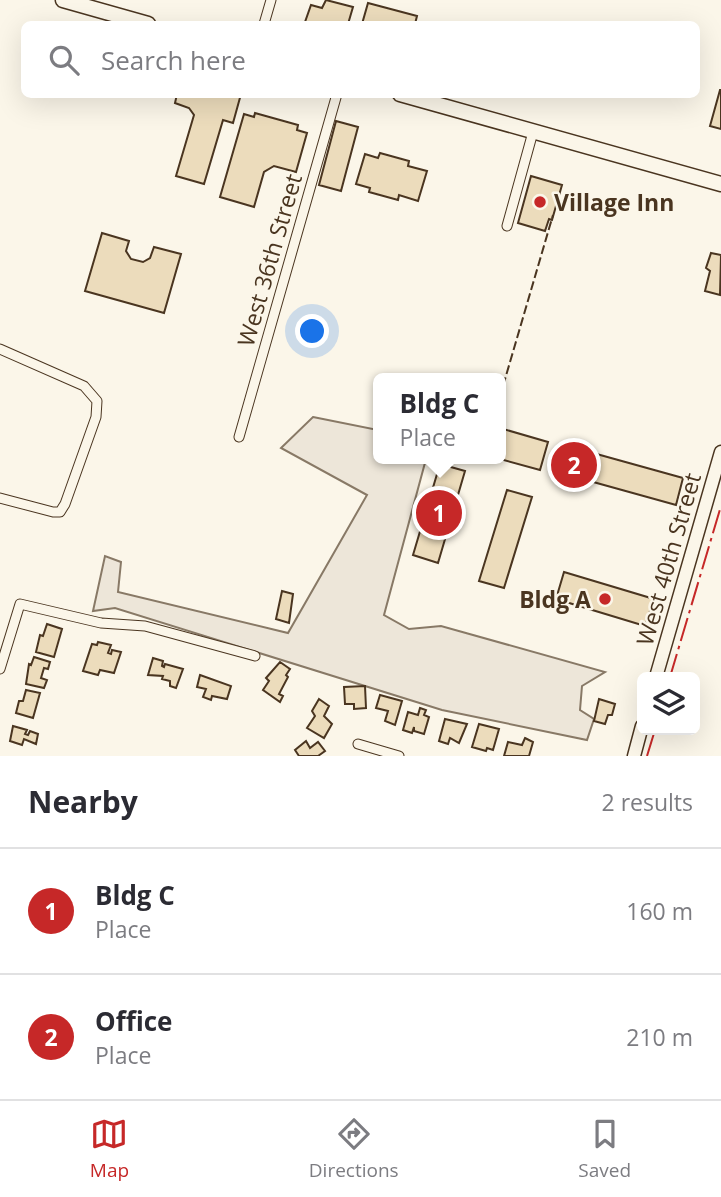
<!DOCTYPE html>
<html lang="en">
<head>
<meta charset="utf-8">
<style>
	:root { --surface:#fff; --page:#f2f2f3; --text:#2b2b33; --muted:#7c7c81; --line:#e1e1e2; --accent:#c62828 }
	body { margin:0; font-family:"Open Sans",sans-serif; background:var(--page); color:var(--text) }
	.controls { position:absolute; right:21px; bottom:21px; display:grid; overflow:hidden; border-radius:10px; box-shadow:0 7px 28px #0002 }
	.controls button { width:63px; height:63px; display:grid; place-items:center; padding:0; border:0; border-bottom:2px solid var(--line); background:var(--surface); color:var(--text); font:35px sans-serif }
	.you { position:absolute; left:313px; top:332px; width:24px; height:24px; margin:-18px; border:5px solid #fff; border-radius:50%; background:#1a73e8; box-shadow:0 0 0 10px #1a73e833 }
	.badge { display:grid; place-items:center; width:46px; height:46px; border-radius:50%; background:var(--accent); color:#fff; font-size:23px; font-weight:700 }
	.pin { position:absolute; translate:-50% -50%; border:4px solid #fff; box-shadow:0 2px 7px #0006 }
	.popup { position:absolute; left:373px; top:373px; width:133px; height:91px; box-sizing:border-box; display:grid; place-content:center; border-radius:10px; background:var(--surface); filter:drop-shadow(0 2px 5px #0005); font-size:23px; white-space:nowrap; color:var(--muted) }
	.popup b { font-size:26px; color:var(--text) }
	.popup::after { content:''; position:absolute; left:50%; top:100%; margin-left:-14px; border:14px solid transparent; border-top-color:var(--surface) }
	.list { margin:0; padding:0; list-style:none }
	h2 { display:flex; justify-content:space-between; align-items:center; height:91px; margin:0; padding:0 28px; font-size:30px }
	h2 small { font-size:23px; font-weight:400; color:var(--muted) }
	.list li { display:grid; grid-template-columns:46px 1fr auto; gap:21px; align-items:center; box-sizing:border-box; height:126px; padding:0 28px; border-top:2px solid var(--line) }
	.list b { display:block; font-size:26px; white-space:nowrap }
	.list p { margin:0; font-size:23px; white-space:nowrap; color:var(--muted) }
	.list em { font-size:23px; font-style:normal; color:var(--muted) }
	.icon { flex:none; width:38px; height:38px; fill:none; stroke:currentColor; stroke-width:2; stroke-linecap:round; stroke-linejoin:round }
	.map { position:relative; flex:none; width:721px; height:756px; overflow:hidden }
	.search { position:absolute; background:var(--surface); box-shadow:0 7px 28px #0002; left:21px; right:21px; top:21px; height:77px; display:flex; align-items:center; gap:18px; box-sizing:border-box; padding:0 24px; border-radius:10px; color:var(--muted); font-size:26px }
	.sheet { height:343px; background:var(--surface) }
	nav { display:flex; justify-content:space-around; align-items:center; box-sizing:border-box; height:98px; border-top:2px solid var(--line); background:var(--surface); font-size:19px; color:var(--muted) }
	nav a { display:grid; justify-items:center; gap:4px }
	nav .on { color:var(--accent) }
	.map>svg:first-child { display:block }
	.green { fill:#ede6d9; stroke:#887966; stroke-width:2 }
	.building { fill:#ecdcbc; stroke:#4a3520; stroke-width:2 }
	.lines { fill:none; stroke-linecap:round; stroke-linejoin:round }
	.street-casing { stroke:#4a3520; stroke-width:11 }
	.secondary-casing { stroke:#4a3520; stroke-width:15 }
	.primary-casing { stroke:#4a3520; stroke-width:17 }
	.street { stroke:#fbf6e9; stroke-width:9 }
	.secondary { stroke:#fbf6e9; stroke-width:12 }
	.primary { stroke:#fbf6e9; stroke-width:14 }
	.fence { stroke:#4a3520; stroke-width:2; stroke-dasharray:9 3.5; stroke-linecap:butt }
	.power { stroke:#c62828; stroke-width:2; stroke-dasharray:24 5 3.5 5; stroke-linecap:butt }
	.poi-dot { fill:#c62828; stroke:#fbf6e9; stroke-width:2.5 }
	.labels { text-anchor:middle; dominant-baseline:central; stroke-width:5; stroke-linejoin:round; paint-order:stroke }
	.poi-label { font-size:23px; font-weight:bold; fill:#4a3520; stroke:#fbf6e9; text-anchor:start }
	.street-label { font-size:23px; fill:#4a3520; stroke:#fbf6e9 }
</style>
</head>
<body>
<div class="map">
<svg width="721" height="756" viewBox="0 0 721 756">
	<rect width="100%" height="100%" fill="#fbf6e9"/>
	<path class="green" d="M313,417L378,430V459H426L384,615L409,629L441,626L605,672L582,686L580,710L594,719L587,740L442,710L115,608L93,611L105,556L121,562L118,592L288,633L367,495L281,448Z"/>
	<path class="building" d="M326,0L353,7L348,24H314L305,22L311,5L322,8Z
		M368,3L417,16L415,24H362Z
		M720,90H721V129L710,126Z
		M177,94H241L233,123L223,120L204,184L176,176L194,115L189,108L175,103Z
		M255,113L298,125L297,130L307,133L296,172L274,166L264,172L254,207L220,197L244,114L254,117Z
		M336,121L358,127L341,191L319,185Z
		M380,153L409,161L408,166L427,171L418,201L399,195L398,200L369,192L370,188L356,184L365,154L378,158Z
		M531,176L562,185L552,220L549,219L545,231L518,223Z
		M102,233L129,241L126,251L131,259L143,262L150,258L154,247L181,254L164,313L85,291Z
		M711,253L721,255L720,295L705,291L710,271L706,268Z
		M500,428L548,442L540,470L500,459Z
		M569,450L587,455L581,480L560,474Z
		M593,453L683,478L676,505L586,480Z
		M440,464L465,471L438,563L413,555Z
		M507,490L532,497L504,588L479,581Z
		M564,572L654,599L645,626L556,599Z
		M282,591L293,594L289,623L276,619Z
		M47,624L62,629L54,657L36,652L40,635L43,636Z
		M98,642L111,645L108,653L111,654L112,650L121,652L114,673L100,670L98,675L83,671L92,644L97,645Z
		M34,657L50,662L48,669L44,668L41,678L47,680L44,688L26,684L29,664L31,665Z
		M153,658L163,661L162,666L164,667L165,664L183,669L176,688L170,686V681L162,679L163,676L148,675Z
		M280,662L290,669L286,675L288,677L279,694L283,696L280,702L263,690L269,681L266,678Z
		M200,675L231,686L227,699L212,696L211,700L203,697L206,689L197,687Z
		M365,686L366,708L354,709V704H345L344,687Z
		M26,690L40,693L33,718L16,713L19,701H23Z
		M380,695L402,701L395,725L385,721L388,711L376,708Z
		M319,699L329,706L324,716L332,724L324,738L307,728L315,716L312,711Z
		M599,699L615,704L612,715H608L605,724L594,721Z
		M420,708L426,710L424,715L429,717L424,734L414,731V727L412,733L403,730L408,712L418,715Z
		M445,719L467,724L459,743L450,738L448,744L439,741Z
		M479,724L499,729L493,750L487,748L486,751L472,747Z
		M13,726L27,730L25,734L28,735L30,731L38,734L36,744L24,739L22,745L10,741Z
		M525,738L533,742L529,756H504L508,742L522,745Z
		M306,741L310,748L318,742L325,751L318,756H299L295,750Z"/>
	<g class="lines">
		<defs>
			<path id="street" d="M264,24L271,0
				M507,226L533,132
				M0,349L84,386L97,401L96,417L65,504L60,512H53L0,498
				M239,437L337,94
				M0,669L20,604L101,623L145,626L255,656
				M358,744L399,756"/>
			<path id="secondary" d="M656,677L721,452
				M634,756L642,726"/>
			<path id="primary" d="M63,0L148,24
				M400,94L721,184"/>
		</defs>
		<use href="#street" class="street-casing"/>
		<use href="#secondary" class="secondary-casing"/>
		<use href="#primary" class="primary-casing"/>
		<use href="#street" class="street"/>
		<use href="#secondary" class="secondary"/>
		<use href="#primary" class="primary"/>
		<path class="fence" d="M503,386L553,215"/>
		<path class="power" d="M670,677L721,506
			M647,756L655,730"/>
	</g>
	<g class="poi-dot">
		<circle cx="540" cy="202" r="7"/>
		<circle cx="605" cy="599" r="7"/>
	</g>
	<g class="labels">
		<g class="poi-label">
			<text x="554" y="202">Village Inn</text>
			<text x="591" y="599" text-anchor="end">Bldg A</text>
		</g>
		<g class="street-label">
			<text transform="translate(269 260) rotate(-74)">West 36th Street</text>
			<text transform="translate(668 559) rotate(-74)">West 40th Street</text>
		</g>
	</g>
</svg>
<div class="controls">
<button><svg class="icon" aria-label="layers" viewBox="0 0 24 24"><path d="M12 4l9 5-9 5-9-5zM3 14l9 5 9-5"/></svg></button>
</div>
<div class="you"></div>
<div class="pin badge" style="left:439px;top:513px">1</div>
<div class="popup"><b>Bldg C</b>Place</div>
<div class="pin badge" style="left:574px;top:465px">2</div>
<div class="search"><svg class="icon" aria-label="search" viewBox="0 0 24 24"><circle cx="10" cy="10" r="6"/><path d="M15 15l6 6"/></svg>Search here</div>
</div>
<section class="sheet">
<h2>Nearby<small>2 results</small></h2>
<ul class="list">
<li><span class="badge">1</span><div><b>Bldg C</b><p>Place</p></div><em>160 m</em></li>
<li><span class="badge">2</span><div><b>Office</b><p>Place</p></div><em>210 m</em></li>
</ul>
</section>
<nav>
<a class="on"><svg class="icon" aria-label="map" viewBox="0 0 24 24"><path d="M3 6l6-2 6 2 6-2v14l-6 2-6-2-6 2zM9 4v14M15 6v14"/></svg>Map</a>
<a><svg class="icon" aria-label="directions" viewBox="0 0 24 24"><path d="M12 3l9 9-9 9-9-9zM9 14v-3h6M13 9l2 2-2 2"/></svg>Directions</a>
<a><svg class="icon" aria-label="saved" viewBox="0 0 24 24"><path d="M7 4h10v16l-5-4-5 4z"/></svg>Saved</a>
</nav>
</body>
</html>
